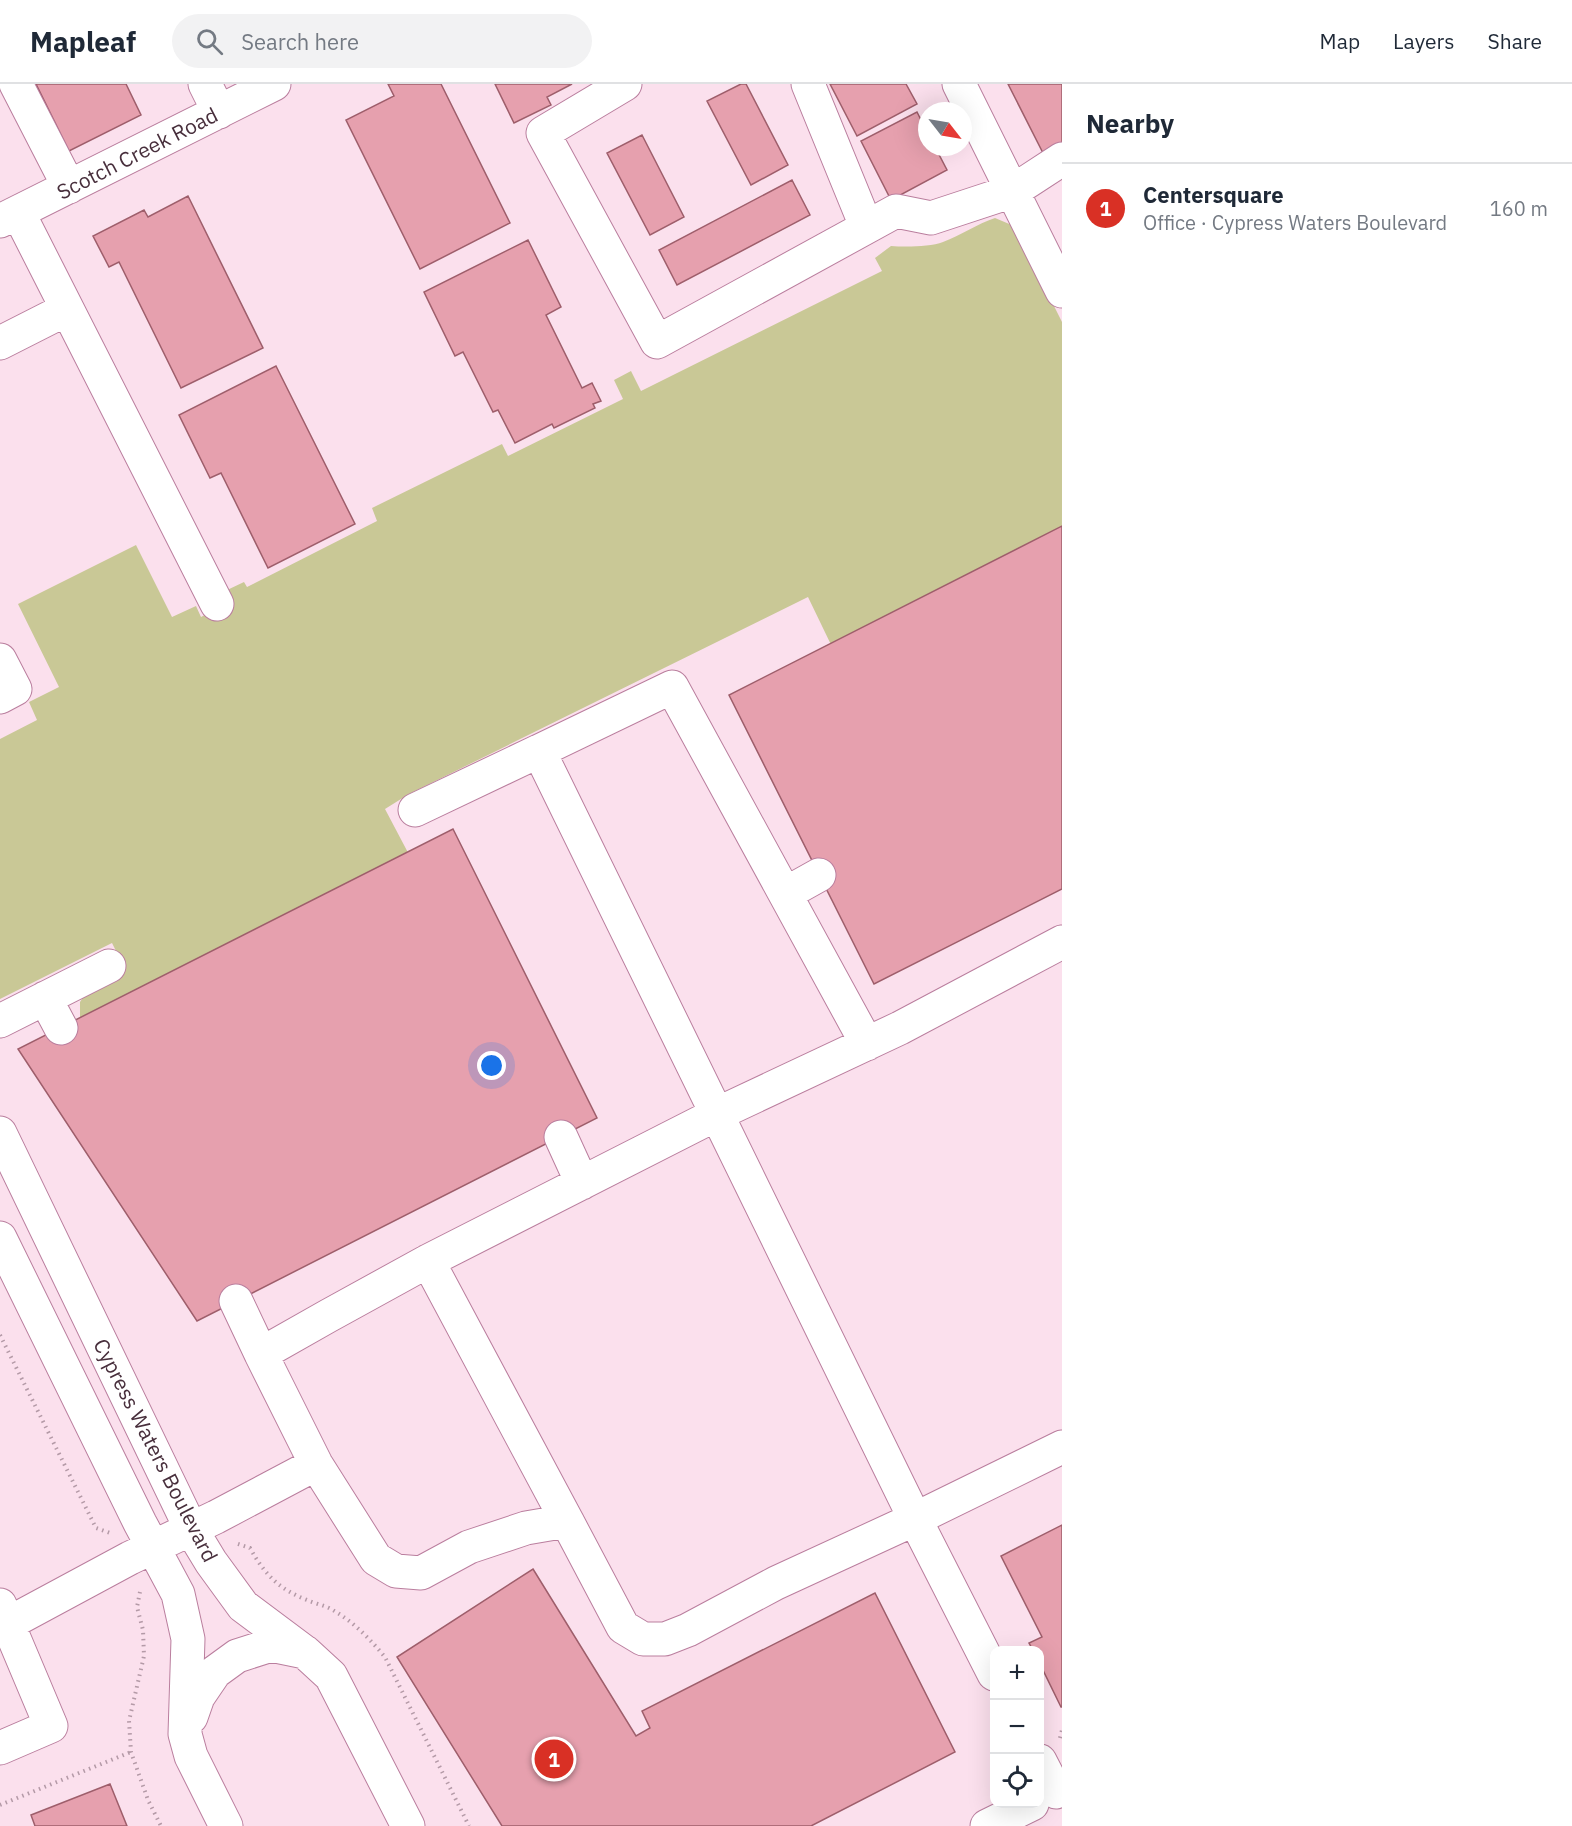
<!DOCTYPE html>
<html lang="en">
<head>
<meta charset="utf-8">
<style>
	:root { --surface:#fff; --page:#f2f2f3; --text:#1f2937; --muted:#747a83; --line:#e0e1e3; --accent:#d93025 }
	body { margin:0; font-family:"IBM Plex Sans",sans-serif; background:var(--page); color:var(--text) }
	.controls { position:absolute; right:18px; bottom:18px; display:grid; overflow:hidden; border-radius:12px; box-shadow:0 6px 24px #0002 }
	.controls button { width:54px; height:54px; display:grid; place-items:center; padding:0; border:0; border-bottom:2px solid var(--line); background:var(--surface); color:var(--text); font:30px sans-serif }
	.compass { position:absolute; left:918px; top:18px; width:54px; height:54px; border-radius:50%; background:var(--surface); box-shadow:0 6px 24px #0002; rotate:121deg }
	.you { position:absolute; left:492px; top:982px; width:21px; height:21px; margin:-15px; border:4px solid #fff; border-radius:50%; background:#1a73e8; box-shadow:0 0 0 9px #1a73e833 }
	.badge { display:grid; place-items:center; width:39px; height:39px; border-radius:50%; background:var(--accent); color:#fff; font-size:20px; font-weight:700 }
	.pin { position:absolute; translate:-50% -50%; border:3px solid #fff; box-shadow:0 2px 6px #0006 }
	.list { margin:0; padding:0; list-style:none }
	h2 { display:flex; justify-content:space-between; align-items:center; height:78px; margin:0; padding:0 24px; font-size:26px }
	h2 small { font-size:20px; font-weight:400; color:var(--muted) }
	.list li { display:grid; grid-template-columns:39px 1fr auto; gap:18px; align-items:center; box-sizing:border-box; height:90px; padding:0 24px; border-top:2px solid var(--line) }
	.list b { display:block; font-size:22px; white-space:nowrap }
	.list p { margin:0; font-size:20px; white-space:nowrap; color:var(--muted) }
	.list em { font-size:20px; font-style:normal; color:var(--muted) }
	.icon { flex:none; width:33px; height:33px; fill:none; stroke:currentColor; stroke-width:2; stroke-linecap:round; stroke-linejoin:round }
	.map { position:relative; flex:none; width:1062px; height:1742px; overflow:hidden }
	header { display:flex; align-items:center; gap:36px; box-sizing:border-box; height:84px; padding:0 30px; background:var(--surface); border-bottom:2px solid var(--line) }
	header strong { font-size:28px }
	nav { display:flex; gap:33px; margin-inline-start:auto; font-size:21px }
	.search { width:420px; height:54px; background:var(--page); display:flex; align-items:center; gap:15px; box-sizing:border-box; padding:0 21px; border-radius:33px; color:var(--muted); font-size:22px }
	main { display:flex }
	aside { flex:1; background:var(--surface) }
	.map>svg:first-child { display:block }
	.green { fill:#c9c896 }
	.building { fill:#e6a0ae; stroke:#9e5e6b; stroke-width:1.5 }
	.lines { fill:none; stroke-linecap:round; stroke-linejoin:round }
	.minor-casing { stroke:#ba7e9e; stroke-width:35 }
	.path { stroke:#b49aa7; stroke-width:4; stroke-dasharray:1.5 4.5; stroke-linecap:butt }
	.minor { stroke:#fff; stroke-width:33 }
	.labels { text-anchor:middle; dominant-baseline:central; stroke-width:4.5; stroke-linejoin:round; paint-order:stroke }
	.street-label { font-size:21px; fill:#482f3c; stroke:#fff }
</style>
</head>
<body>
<header>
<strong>Mapleaf</strong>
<div class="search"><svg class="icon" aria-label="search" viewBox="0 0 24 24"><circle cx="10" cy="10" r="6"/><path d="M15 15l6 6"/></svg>Search here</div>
<nav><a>Map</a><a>Layers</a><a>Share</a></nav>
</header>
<main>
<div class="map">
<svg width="1062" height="1742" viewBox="0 0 1062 1742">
	<rect width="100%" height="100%" fill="#fbe0ed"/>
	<path class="green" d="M995,134L1014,142L1062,238V461L835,569L808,513L409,710L385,725L414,780L80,943V918L89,904L125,885L112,859L0,915V655L37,636L29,618L59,603L18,520L136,461L172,533L196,522L201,533L230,518L225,507L244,498L247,503L377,437L372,424L502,360L508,372L623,315L614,296L631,287L641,307L882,187L875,174L891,162C905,163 930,163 943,158C961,151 977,140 995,134Z"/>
	<path class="building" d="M36,0H126L141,31L69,67Z
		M388,0H441L510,139L420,185L346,36L394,12Z
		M495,0H572L547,13L551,21L514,39Z
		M741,0H746L788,81L751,101L707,17Z
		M830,0H906L917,20L857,52Z
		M1008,0H1062V59L1043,69Z
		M917,28L927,48V63H935L947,86L891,116L861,57Z
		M642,51L684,133L650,151L607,69Z
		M792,96L810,131L677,201L659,166Z
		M188,112L263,264L181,304L119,178L109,183L93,152L144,126L148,133Z
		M528,156L561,223L546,231L582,304L592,299L601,317L593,320L595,324L554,344L552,340L515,359L498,326L493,328L463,268L455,272L424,208Z
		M276,282L355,440L268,484L221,389L210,394L179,331Z
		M1062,442V805L874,900L729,611Z
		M453,745L597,1034L197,1237L18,965Z
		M1062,1441V1623H1061L1040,1580V1566H1033L1029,1559L1042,1553L1001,1472Z
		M533,1485L636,1652L650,1644L642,1627L875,1509L955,1668L811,1742H502L397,1573Z
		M110,1700L127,1742H35L31,1731Z"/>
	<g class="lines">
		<defs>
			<path id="minor" d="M16,0L69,103
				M205,0L219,28
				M625,0L543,49L657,258L896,127L931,134L1013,107L1062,75
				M808,0L866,142
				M959,0L1062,207
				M18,128L217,520
				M0,137L274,0
				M0,259L67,225
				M0,576L15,605L0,613
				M539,667L672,603L867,960
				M415,726L539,667L915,1435L994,1590
				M785,810L819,791
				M1062,858L900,944L717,1030L428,1177L328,1232L261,1270L316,1380L376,1475L396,1487L421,1489L469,1463L526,1444L567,1437L623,1543L643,1555H665L688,1546L776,1499L915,1435L1062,1363
				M45,914L61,944
				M0,937L109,882
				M0,1049L191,1445L211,1478L243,1522L306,1569L331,1592L408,1742
				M561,1053L582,1099
				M0,1154L140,1439L178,1510L188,1555L185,1650L191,1672L226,1742
				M428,1177L567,1437
				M236,1217L261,1270
				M0,1544L130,1474L216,1433L316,1380
				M191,1633L198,1613L215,1588L237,1572L271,1561L305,1568
				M0,1664L51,1642L0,1521
				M1040,1677L1056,1708
				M987,1742L1032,1720"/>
		</defs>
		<use href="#minor" class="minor-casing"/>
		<path class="path" d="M0,1251L96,1444L110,1449
			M238,1460L250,1464C265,1491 279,1505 307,1516C314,1519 322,1521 329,1524C352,1536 369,1554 385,1573L469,1742
			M140,1508L137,1523L143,1546L144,1572L129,1637L131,1668L148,1716L161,1742
			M1060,1654L1062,1646
			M0,1721L131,1668"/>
		<use href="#minor" class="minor"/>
	</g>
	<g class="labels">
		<g class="street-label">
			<text transform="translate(137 69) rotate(-27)">Scotch Creek Road</text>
			<text transform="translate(156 1366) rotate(63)">Cypress Waters Boulevard</text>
		</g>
	</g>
</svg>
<div class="controls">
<button>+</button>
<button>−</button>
<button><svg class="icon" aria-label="locate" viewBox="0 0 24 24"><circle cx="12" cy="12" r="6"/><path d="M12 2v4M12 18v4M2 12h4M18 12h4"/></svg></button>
</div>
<svg class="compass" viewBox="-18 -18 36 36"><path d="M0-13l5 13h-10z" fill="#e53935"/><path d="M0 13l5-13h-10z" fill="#747a83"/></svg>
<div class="you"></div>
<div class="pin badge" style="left:554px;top:1675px">1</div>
</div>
<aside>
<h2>Nearby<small></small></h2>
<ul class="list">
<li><span class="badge">1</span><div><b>Centersquare</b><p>Office · Cypress Waters Boulevard</p></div><em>160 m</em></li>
</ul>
</aside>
</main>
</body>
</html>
